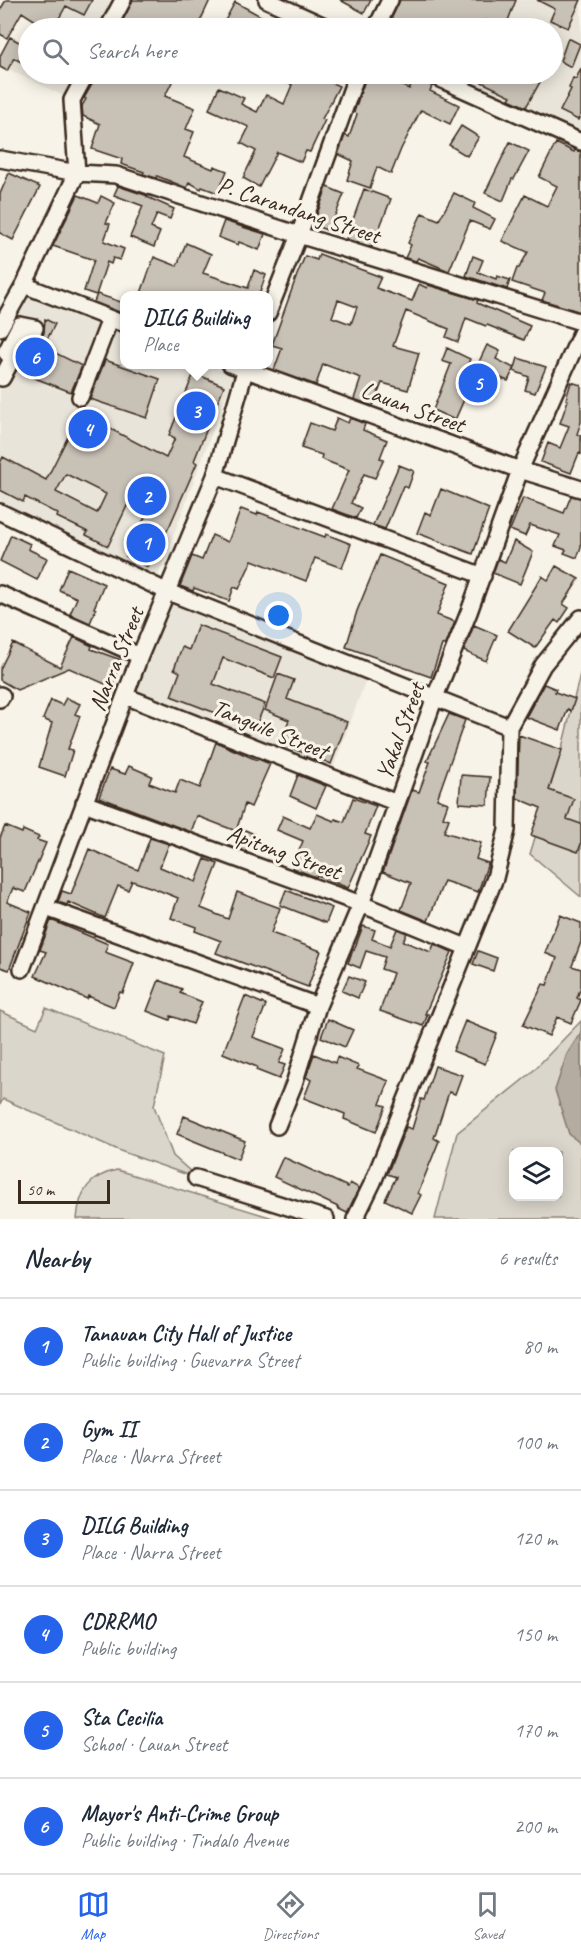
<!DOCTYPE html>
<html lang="en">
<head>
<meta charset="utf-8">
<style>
	:root { --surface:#fff; --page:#f6f6f7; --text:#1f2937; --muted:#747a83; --line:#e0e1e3; --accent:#2563eb }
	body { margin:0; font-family:Caveat,sans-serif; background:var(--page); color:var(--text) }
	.controls { position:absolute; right:18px; bottom:18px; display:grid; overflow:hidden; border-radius:12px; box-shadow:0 3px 15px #0003 }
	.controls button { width:54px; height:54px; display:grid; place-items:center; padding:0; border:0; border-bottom:2px solid var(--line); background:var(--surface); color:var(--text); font:30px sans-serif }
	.scale { position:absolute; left:18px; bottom:15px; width:92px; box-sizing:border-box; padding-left:6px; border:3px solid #3b2a1e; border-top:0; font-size:16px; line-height:21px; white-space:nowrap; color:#3b2a1e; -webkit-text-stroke:4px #f7f3e8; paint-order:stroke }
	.you { position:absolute; left:279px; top:616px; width:21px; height:21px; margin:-15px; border:4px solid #fff; border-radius:50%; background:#1a73e8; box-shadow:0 0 0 9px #1a73e833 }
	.badge { display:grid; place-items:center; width:39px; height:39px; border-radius:50%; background:var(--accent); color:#fff; font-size:20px; font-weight:700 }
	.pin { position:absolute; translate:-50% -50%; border:3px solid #fff; box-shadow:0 2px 6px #0006 }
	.popup { position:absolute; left:120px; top:291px; width:153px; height:78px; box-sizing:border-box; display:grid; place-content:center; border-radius:12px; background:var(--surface); filter:drop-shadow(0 2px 4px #0005); font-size:20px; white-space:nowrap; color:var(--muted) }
	.popup b { font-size:22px; color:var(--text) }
	.popup::after { content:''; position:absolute; left:50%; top:100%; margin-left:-12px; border:12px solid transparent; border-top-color:var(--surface) }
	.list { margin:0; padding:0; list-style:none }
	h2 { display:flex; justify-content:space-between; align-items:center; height:78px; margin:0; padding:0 24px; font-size:26px }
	h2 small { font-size:20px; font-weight:400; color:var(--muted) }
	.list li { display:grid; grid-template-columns:39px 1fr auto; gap:18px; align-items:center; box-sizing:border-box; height:96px; padding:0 24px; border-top:2px solid var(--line) }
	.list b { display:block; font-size:22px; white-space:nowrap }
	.list p { margin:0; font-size:20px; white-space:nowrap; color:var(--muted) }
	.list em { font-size:20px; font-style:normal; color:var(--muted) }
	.icon { flex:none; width:33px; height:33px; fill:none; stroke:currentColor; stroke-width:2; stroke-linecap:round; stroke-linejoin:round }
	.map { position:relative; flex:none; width:581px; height:1219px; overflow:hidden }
	.search { position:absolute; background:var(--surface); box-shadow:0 3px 15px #0003; left:18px; right:18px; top:18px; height:66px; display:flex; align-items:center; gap:15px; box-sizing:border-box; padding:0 21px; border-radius:33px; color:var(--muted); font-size:22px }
	.sheet { height:654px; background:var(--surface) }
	nav { display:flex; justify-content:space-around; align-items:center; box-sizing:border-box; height:84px; border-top:2px solid var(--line); background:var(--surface); font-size:16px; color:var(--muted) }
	nav a { display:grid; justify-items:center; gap:3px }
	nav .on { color:var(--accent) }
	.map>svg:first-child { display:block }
	.built { fill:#e9e4d9 }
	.green { fill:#dbd6cb; stroke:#8b8074; stroke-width:1.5; fill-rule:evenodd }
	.water { fill:#b4aca0; stroke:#84786c; stroke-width:1.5 }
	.building { fill:#c8c1b6; stroke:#3b2a1e; stroke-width:1.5; fill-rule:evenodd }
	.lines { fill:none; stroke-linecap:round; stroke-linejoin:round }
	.minor-casing { stroke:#3b2a1e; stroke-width:20 }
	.minor { stroke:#f7f3e8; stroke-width:15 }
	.labels { text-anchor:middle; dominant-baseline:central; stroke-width:6; stroke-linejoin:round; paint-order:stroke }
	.street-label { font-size:24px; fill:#3b2a1e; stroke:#f7f3e8 }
</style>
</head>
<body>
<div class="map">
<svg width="581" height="1219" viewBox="0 0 581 1219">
	<rect width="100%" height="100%" fill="#f7f3e8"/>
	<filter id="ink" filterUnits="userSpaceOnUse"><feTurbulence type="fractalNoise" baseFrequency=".0167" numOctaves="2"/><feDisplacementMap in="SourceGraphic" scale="12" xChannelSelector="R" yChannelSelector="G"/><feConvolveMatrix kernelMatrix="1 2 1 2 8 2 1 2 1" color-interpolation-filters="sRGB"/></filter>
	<g filter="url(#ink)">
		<path class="built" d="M50,0H123L108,28H33Z
			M390,0H581V142L429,74H552V28H376Z
			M28,35V74H86L72,100L8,69Z
			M29,296L124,332V364L209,365L234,374L157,579L0,501V348Z
			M168,592L369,671L330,777L125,696Z"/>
		<path class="green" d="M580,674L581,675V897L530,854L561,752Z
			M46,1008L165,1056L154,1106L173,1156L199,1179L123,1152L3,1099L0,1105V1011L37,1028Z
			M581,1021V1219H435L457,1133L530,1074ZM514,1152H558V1196H514Z
			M117,1170L276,1219H77C79,1192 89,1176 117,1170Z"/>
		<path class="water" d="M581,1032V1144L569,1134L555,1090L567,1054Z"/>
		<path class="building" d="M6,0H92L84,15L66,6L57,22L67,28H36L39,23L22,12L7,38L0,34V10Z
			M133,0H210L197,28H119Z
			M340,0H371L364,13Z
			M400,0H516L505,28L485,20L481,28H387Z
			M537,0H581L568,28L550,20L555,9Z
			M235,2L266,19L261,28H221Z
			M10,37L28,47V66L14,58L7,71L0,67V56Z
			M568,38L580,44L571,67L560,61Z
			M581,68V114L578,120L560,111L571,89L569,88L573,78L576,79Z
			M98,74H176L165,96L195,108L186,129L194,132L184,157L213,169L214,166L227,171L218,193L202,187L201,189L189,182L187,188L157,176L156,178L143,174L144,172L121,164L122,159L92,149L100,124L83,116L82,106L86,99L84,98Z
			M268,74H313L339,86L322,119L325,120L310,152L306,151L301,162L277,152L259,187L243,178L256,151L241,143L249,127L209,109L219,87L244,98L241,104L257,112L266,95L284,104L292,85Z
			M367,74H390L388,79L409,89L415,76L432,86L430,91L459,105L450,124L421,110L401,149L391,174L377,167L370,188L347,180L353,161L338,154L345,135L349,137L357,114L354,112Z
			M465,74H509L520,78L524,74L540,82L526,107L509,99L511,96Z
			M461,126L479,137L467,156L449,145Z
			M510,142L529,151L514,179H512L503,201L485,193Z
			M556,143L574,152L575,150L581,152V312L542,300L545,293L512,282L517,268H519L528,252L502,241L525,195L547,206L557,186L539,177Z
			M9,173L40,187L13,240L0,233V194Z
			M118,186L148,196L147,197L174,209L170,219L157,214L151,228L160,232L154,247L130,237L143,206L114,195Z
			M327,187L344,194L329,231L313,225Z
			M364,189L391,199L372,247L346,239Z
			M454,193L475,203L473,208L495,219L490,229L470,221L449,271L418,258L416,261L405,258L411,245L408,243L422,213L439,220Z
			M78,195L98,203L101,196L115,203L106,223L110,224L104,241L124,249L120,260L113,258L111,264L107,262L96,295L84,291L94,260L53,246Z
			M224,221L265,234L259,250L239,242L238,245L218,237Z
			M186,243L211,254L203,273L248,288L254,270L266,275L260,292L264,296H140L154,257L177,266Z
			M319,254L381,277L376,288L412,301L419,284L427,288L428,285L478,300L477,303L530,326L524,340L487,325L486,326L466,318L458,342L446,337L449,329L406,311L393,346L419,353L408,390L382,383L373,406L354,399L361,378L323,364L316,385L274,370L282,348L272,345L297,275L305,256L317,260ZM338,300L357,307L351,324L332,317Z
			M473,256L483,260L478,272L496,279L497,276L510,280L507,289L466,276Z
			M97,294L124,303V314L94,302Z
			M45,319L55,324L43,347L82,366L71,392L32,377L38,365L27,360L44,333Z
			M487,345L500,351L496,359L514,368L508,381L476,368Z
			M447,348L470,359L456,390L466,395L455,420L433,410L451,364L442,361Z
			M518,358L546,367L535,393L525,390L529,377L514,371Z
			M105,360L160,379L147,418L90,399Z
			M194,373L224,386L194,461L197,463L170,525L148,567L126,556L147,513L128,504L108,546L86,535L88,532L57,517L58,514L25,497L23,502L0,490V463L3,457L46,480L80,413L166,458L175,438L169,435ZM66,474L106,494L97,513L56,492Z
			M571,382L581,385V422L577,434L581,436V454L579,453L571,473L541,462L548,443L560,448L569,426L560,423L568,400L566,399Z
			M337,418L348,423L350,418L365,424L363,430L387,440L380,458L384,459L375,478L364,474L351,503L361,508L356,518L332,509L349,470L321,459L322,455L301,448L310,423L332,431Z
			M399,465L414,471L408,488L403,486L385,529L373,525Z
			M441,489L489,509L473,554L417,533L425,512L431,515Z
			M571,496L581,498V547L577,558L564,553L566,550L555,546L560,535L530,525L525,536L510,530L523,498L564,513Z
			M241,509L257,515L258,512L325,537L326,534L351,544L342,568L315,558L306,581L252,560L239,589L234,587L229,601L194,588L193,591L180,586L192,556L202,560L212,535L228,542Z
			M11,535L30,544L28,549L47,558L37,580L0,561Z
			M514,541L533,552L520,584L493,573L498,559L505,562Z
			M380,555L449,583L437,615L455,622L446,644L442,645L431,677L346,647L357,611Z
			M556,566L579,579L563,604L569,608L559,623L555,620L535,648L508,631L542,576L548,580Z
			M68,568L104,584L94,608L96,609L90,623L70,614L77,598L59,590Z
			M198,625L282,657L274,678L223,658L213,684L265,704L255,728L171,696L180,672L174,669L182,647L189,650Z
			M474,625L497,635L486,661L464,651Z
			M74,637L92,646L91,649L121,660L112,687L69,668L17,690L0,680V669L13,643L60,667Z
			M278,674L294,680L287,699L347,722L331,764L320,759L319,762L306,757L307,754L280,744L289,720L265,710Z
			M544,684L556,689L555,692L575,699L571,711L568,709L560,730L526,717Z
			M66,698L80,704L75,714L80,716L68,749L73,750L65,776L39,767L52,723L43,719L51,700L62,705Z
			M449,714L465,720L437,799L448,803L443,817L449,819L444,832L481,843L476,859L488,863L478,892L444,881L428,921L401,910L411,883L383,872L412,790L419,792L430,762L427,761Z
			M519,735L562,750L549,790L574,799L567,819L581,824V844L578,852L531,835L541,808L517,798Z
			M216,742L257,760L258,759L270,764L251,807L245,804L236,831L197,816L191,832L99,797L110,769L125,774L129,766L152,776L149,783L175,793L180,780L200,788Z
			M298,775L326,786L316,808L290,796Z
			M461,775L490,777L488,805L459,803Z
			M353,798L376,806L365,834L371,836L348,888L317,875L316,877L292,868L303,841L277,830L283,816L310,828L317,814L334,821L335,819L344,822Z
			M5,826L22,833L23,830L39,837L37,840L46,843L25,892L13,888L7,902L31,912L9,970L0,967V838Z
			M245,830L254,834L246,852L237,847Z
			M150,838L169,844L160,867L196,882L205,859L218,864L201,908L228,919L237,892L280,908L271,933L321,951L308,987L216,953L221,941L195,931L196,927L171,918L178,898L153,888L132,881L128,890L118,886L105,918L68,902L67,905L58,902L62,891L71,894L89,849L138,870Z
			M286,890L332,908L326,923L280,905Z
			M560,915L581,923V942L572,966L581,969V987L577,998L581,1000L571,1023L557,1017L549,1036L523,1025L543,984L547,985L557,958L545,953Z
			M51,920L108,944L105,952L134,963L123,993L120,992L114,1007L88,996L87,999L35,976L46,952L40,950Z
			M363,926L375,930L372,939L390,946L397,929L407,933L403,941L413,945L431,952L434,944L452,952L425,1014H428L423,1026L380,1011L393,973L381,969L385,957L366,951L360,968L348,963L353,950H354Z
			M478,951L497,958L493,971L473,964Z
			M349,976L365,982L358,998L342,991Z
			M159,980L182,989L180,993L202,1002L193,1024L171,1016L170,1020L147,1011Z
			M245,996L266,1005L253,1037L285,1049L279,1063L285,1065L279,1079L256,1070L257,1067L223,1053Z
			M328,1019L353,1030L345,1047L321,1037Z
			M465,1021L497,1034L485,1064L453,1051Z
			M314,1054L335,1063L337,1057L359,1066L357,1069L389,1081L380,1104L386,1106L376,1132L344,1119L345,1114L304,1098L311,1080L306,1077Z
			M435,1066L462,1075L455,1094L449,1092L434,1138L439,1141L418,1193L421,1195L412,1213L385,1200L396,1177L387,1174L406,1127L412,1129L421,1099L424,1100Z
			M184,1116L245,1141L238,1159L177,1134Z
			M283,1157L348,1187L350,1183L359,1188L347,1213L337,1208L338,1207L274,1177Z"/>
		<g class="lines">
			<defs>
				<path id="minor" d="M267,0L329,28
					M108,28L123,0
					M376,28L390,0
					M429,74L581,142
					M0,159L77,173L116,175L299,235L581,322
					M24,285L124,324
					M268,313L299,235L357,74
					M0,328L24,285L77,173L72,100L86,74
					M230,364L520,470L581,489
					M2,378L12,359L18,356L35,328L20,325L6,352L12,359
					M80,397L110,319
					M215,476L483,576
					M0,512L168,592L509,727
					M0,594L140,656
					M0,695L2,696L0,699
					M125,696L397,803
					M84,803L361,904L466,947
					M46,908L318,1006
					M22,969L140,656L215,476L247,364
					M277,1126L294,1084L318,1006L361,904L435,697L469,612L520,470L581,333
					M196,1178L326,1219
					M355,1219L373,1182L495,878L507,830L509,727L543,665L581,618"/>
			</defs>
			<use href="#minor" class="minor-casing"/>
			<use href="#minor" class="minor"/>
		</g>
	</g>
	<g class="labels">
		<g class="street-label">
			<text transform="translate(299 210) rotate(18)">P. Carandang Street</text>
			<text transform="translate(413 407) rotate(20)">Lauan Street</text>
			<text transform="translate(116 659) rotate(-68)">Narra Street</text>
			<text transform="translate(270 729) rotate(22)">Tanguile Street</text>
			<text transform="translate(400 731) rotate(-70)">Yakal Street</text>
			<text transform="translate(284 852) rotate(20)">Apitong Street</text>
		</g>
	</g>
</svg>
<div class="controls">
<button><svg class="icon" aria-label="layers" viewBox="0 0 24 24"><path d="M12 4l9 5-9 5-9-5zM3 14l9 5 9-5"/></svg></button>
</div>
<div class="scale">50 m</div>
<div class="you"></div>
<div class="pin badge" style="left:146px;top:543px">1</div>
<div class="pin badge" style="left:147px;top:496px">2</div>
<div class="pin badge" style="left:196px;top:411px">3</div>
<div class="popup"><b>DILG Building</b>Place</div>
<div class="pin badge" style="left:88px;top:429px">4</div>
<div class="pin badge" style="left:478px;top:383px">5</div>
<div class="pin badge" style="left:35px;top:357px">6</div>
<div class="search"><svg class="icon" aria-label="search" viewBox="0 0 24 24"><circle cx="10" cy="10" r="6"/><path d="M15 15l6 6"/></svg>Search here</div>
</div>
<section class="sheet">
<h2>Nearby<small>6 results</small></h2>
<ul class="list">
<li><span class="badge">1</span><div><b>Tanauan City Hall of Justice</b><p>Public building · Guevarra Street</p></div><em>80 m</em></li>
<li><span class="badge">2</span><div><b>Gym II</b><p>Place · Narra Street</p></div><em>100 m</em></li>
<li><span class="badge">3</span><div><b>DILG Building</b><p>Place · Narra Street</p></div><em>120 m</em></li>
<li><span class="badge">4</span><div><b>CDRRMO</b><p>Public building</p></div><em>150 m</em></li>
<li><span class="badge">5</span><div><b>Sta Cecilia</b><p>School · Lauan Street</p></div><em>170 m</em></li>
<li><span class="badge">6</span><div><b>Mayor's Anti-Crime Group</b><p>Public building · Tindalo Avenue</p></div><em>200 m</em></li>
</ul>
</section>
<nav>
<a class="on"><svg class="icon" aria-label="map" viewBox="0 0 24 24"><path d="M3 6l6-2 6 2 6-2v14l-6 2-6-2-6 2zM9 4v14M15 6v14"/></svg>Map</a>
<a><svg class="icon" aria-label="directions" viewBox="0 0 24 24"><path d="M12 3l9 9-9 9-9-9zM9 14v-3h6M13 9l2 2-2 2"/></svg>Directions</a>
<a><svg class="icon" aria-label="saved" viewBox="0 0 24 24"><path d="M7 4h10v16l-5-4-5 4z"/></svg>Saved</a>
</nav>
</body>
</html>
